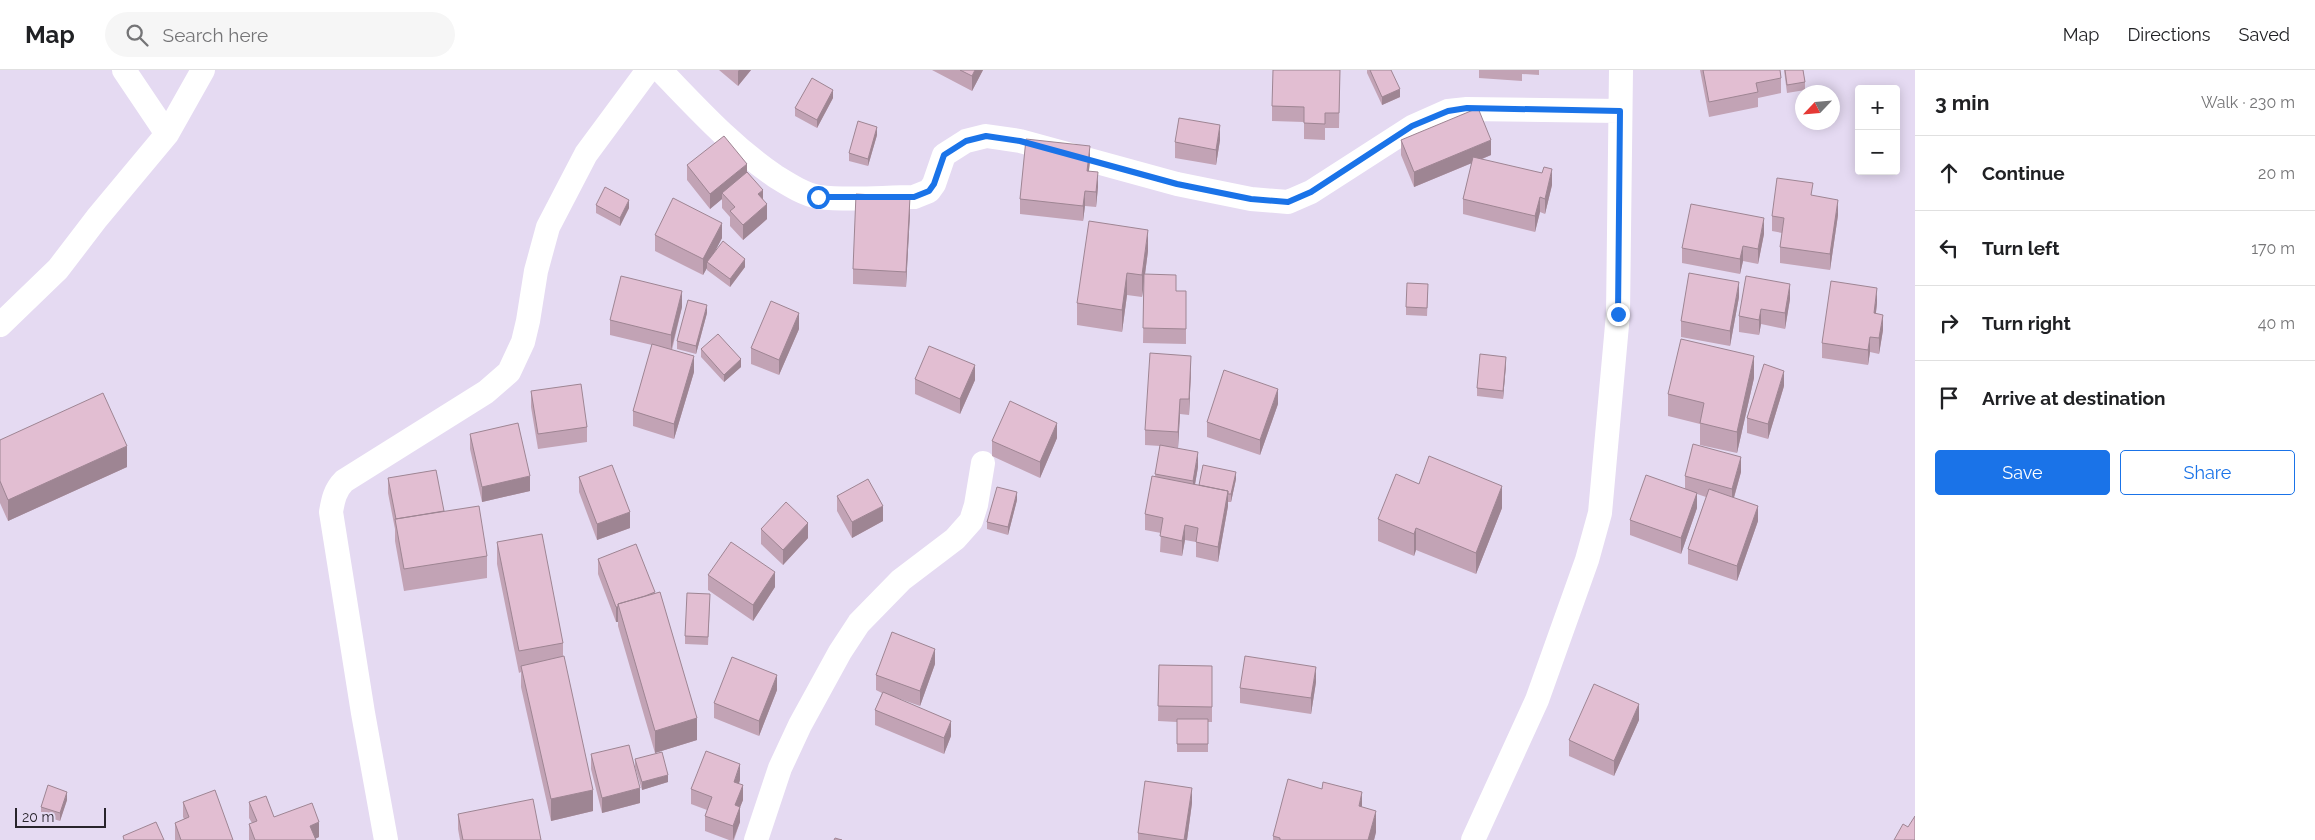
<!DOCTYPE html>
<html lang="en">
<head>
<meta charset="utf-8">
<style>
	:root { --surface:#fff; --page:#f6f6f6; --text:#202124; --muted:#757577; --line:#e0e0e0; --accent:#1a73e8 }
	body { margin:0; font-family:Raleway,sans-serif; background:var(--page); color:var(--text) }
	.controls { position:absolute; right:15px; top:15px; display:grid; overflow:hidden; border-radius:5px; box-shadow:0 2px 12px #0003 }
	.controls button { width:45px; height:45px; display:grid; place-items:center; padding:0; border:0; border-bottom:1px solid var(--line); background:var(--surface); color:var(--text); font:25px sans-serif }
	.compass { position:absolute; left:1795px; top:15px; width:45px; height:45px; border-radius:50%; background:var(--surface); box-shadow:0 2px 12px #0003; rotate:244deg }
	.scale { position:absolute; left:15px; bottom:12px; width:91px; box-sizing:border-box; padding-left:5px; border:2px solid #28242c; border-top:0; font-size:14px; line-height:18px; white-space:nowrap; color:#28242c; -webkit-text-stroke:4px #e5daf2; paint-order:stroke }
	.stop { position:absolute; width:15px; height:15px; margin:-11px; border:4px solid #1a73e8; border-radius:50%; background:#fff }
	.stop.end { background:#1a73e8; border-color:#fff; box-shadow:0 1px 5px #0008 }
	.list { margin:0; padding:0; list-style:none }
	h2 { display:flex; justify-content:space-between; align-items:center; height:65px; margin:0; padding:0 20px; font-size:21px }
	h2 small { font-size:16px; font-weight:400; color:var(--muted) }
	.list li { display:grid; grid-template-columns:32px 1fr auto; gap:15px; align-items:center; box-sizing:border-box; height:75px; padding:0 20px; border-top:1px solid var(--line) }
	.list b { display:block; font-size:19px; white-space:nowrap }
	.list em { font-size:16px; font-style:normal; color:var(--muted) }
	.actions { display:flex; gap:10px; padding:15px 20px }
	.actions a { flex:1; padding:11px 0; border:1px solid var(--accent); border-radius:5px; text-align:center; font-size:18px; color:var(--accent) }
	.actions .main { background:var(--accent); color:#fff }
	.icon { flex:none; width:28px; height:28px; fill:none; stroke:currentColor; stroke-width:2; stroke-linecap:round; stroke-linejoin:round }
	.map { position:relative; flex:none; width:1915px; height:770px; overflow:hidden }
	header { display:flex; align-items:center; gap:30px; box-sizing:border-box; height:70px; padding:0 25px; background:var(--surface); border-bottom:1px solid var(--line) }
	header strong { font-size:24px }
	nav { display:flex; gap:28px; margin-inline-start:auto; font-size:18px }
	.search { width:350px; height:45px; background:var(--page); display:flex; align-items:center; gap:12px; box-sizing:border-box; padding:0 18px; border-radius:28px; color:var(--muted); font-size:19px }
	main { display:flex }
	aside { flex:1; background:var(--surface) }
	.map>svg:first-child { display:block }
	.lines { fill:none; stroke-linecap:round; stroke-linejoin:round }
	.minor { stroke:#fff; stroke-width:24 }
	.wall { fill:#c2a3b5 }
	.shaded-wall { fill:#9e8593 }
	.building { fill:#e2bed2; stroke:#9e8593 }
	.route { stroke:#1a73e8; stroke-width:6 }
</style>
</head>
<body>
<header>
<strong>Map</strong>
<div class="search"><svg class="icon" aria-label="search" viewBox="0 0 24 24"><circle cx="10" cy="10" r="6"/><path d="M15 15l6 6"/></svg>Search here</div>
<nav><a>Map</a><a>Directions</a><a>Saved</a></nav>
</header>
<main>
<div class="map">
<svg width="1915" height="770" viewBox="0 0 1915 770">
	<rect width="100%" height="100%" fill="#e5daf2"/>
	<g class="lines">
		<path class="minor" d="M124,0L167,64
			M660,0C697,38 731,76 775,106C788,114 803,124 819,127C850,131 883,127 914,127L929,121L934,114L944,85L966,71L986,66L1020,71L1177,114L1251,129L1288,132L1311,122L1412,57L1448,41L1467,39L1620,41
			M0,255L58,199L97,148L167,64L203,0
			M386,770L363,643L331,442C333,430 335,420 344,411L486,322L509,302L523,272L528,251L536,201L548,157L586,84L648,0
			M756,770L780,698L800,655L840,582L859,553L901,510L955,469L971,451L976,435L983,393
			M1473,770L1537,630L1587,490L1600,443L1618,244L1621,0"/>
	</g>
	<path class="wall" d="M719,0H751L738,16Z
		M932,0H983L972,21Z
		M1340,0L1339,58H1325V70L1304,69V52L1272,51V36Z
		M1367,0H1391L1400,27L1382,35L1367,3Z
		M1479,0H1539V5L1522,4V11L1479,8Z
		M1700,0H1780L1781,8V23L1758,28V37L1709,47Z
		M1784,0H1803L1805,12V20L1787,23Z
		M833,28L817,58L795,46V38Z
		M877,65L868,96L849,91V83Z
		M1220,70L1216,95L1175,88V72Z
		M1401,70L1491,85L1482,89L1552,115L1545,144L1540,142L1535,162L1463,144V129L1472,93L1414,117L1401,85Z
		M1090,91L1089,101L1098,117L1096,137L1085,136L1083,151L1020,144V129Z
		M687,95L747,102L763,129L767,149L743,170L730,156V147L722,138V129L710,139L687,110Z
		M1813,126L1838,145L1830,200L1780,193V177L1782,163L1772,161V146Z
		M596,135L629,138L620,156L596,143Z
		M910,143L906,217L853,214V199Z
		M1764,164L1758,194L1743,191L1740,204L1682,193V178Z
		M655,165L722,168L715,181L745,197L730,217L707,200V198L703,205L655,181Z
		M1148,181L1145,204L1176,221H1186V274L1143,273L1144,211L1142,227L1127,225L1122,262L1077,255V233Z
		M1428,222L1427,246L1406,245V237Z
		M1739,227L1730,276L1681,267V251Z
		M1790,229L1785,259L1761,254L1759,265L1739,262V246Z
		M1877,233L1876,243L1883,260L1879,284L1870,282L1868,295L1822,288V273Z
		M682,237L672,280L694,302L674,369L633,356V341L652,275L610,265V250Z
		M707,243L696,284L677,279V271Z
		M799,259L779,305L751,294V278Z
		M701,279L741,297L724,312L701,287Z
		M1506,295L1503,329L1477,326V318Z
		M1191,301L1189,345L1180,344L1178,378L1170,377L1198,397L1195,414L1199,415L1236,409L1231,432H1228V436L1218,492L1196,487V472L1185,470L1182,486L1160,482L1161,463L1145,460V444L1155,406L1160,376L1145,375V360Z
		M1754,308L1737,383L1700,375V354L1668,346V324Z
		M915,309L975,310L960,344L915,324Z
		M1784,316L1768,369L1747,363V348Z
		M531,321L587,357V372L538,379L531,337Z
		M1278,334L1260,385L1207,367V352Z
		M470,364L530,421L482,432L470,379Z
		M1057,368L1040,408L992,386V371Z
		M0,370L127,397L8,451L0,433Z
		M1741,402L1734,428L1758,451L1737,511L1688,494V479L1706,427L1697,424V438L1681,484L1630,465V450L1685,418V406Z
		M579,407L630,458L597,470L579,422Z
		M388,408L444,441L487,486V508L404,521L395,471V459L388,423Z
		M1419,414L1502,438L1476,504L1416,480L1414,486L1378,471V449Z
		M837,426L883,451L852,468L837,441Z
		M1017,430L1008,465L987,459V452Z
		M761,459L808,468L783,495L761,474Z
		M497,472L563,573V587L593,741L551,751L521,617V602L519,603L497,494Z
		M598,489L655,523L697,670L655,683L618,556V552H616L598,504Z
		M708,505L775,517L753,551L708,520Z
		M710,532L708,575L685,574V566Z
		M935,594L920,636L889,625L951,666L944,684L875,655V640L882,623L876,620V605Z
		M1159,595L1212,596V652H1208V682H1177V652L1158,651Z
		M1316,612L1311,644L1240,633V618Z
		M777,620L759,666L714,648V633Z
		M1639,650L1614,706L1569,686V670Z
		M591,684L640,733L602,743L591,699Z
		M635,689L668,712L642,720L635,697Z
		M740,710L739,714L743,730L740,737V752L734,770H729L705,761V746L707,740L691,734V719Z
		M67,730L60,751L41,745V737Z
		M183,732L233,770H175V753L184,749L183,747Z
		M249,732L274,747L319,767L315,769L316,770H249V754L252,753L249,748Z
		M1192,733L1187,770H1138V763Z
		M1362,737L1376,762L1374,770H1273V766Z
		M458,744L541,770H460L458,759Z"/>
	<path class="shaded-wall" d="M739,0H751L738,16V1Z
		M975,0H983L972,21V6Z
		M1400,19V27L1382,35V27Z
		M833,20V28L817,58V50Z
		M1220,55V70L1216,95V80Z
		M877,57V65L868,96V89Z
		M1491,70V85L1414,117V102Z
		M1090,76V91L1087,116V101Z
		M747,94V109L722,123V129L710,139V124Z
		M1552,99V115L1545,144V129Z
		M1098,102V117L1096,137V122Z
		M763,120V135L758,124Z
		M1085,121V136L1083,151V136Z
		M910,127V143L906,217V202Z
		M1540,127V142L1535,162V146Z
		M629,130V138L620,156V148Z
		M1838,130V145L1830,200V184Z
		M767,134V149L743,170V155Z
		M1764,148V164L1758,194V179Z
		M722,153V168L709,193L707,192V198L703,205V189Z
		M1148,160V181L1142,227V205Z
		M1743,176V191L1740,204V189Z
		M745,189V197L730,217V209Z
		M1127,203V225L1122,262V240Z
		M1739,212V227L1730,276V261Z
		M1790,214V229L1785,259V243Z
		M1877,218V233L1874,258V243Z
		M682,221V237L671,280V265Z
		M707,235V243L696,284V276Z
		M1761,239V254L1759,265V250Z
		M799,243V259L779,305V290Z
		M1883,245V260L1879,284V268Z
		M1870,267V282L1868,295V280Z
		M694,286V302L674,369V354Z
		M1191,286V301L1189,345V329Z
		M1754,286V308L1737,383V362Z
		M1506,287V295L1503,329V321Z
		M741,289V297L724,312V305Z
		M975,295V310L960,344V329Z
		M1784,301V316L1768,369V354Z
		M1278,319V334L1260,385V370Z
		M1180,329V344L1178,378V362Z
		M1057,353V368L1040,408V392Z
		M127,376V397L8,451V430Z
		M1198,382V397L1193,426V411Z
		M1741,387V402L1732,434V419Z
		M1236,402V409L1231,432V424Z
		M530,406V421L482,432V417Z
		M1502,416V438L1476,504V483Z
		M1228,421V436L1218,492V477Z
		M1017,422V430L1008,465V457Z
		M1697,423V438L1681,484V468Z
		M883,436V451L852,468V452Z
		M1758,436V451L1737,511V496Z
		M630,442V458L597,470V454Z
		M808,453V468L783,495V480Z
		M1185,455V470L1182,486V471Z
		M1416,458V480L1414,486V464Z
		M775,502V517L753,551V535Z
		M616,537H618V552H616Z
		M935,579V594L920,636V621Z
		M1316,597V612L1311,644V628Z
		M777,605V620L759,666V651Z
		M1639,634V650L1614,706V691Z
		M697,648V670L655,683V661Z
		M951,651V666L944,684V668Z
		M740,694V710L734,727V712Z
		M668,705V712L642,720V712Z
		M743,715V730L735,750V735Z
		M640,718V733L602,743V728Z
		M1192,718V733L1187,770H1184Z
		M593,720V741L551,751V729Z
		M67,722V730L60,751V743Z
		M1362,722V744L1359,736Z
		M740,737V752L733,770V756Z
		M1376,741V762L1374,770H1368Z
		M319,752V767L312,770L310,756Z"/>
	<path class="building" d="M960,0H975L972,6Z
		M1273,0H1340L1339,43H1325V54L1304,53V37L1272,36Z
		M1370,0H1391L1400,19L1382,27Z
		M1703,0H1780L1781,8L1756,13L1758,22L1709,32Z
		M1785,0H1803L1805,12L1787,15Z
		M812,8L833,20L817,50L795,38Z
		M1478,38L1491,70L1414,102L1401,70Z
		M1179,48L1220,55L1216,80L1175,72Z
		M858,51L877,57L868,89L849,83Z
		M724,66L747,94L710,124L687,95Z
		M1026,69L1090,76L1087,101L1098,102L1096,122L1085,121L1083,136L1020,129Z
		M1473,87L1542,103L1544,97L1552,99L1545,129L1540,127L1535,146L1463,129Z
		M747,102L763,120L758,124L767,134L743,155L730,141L735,137L722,123Z
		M1777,108L1813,113L1811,125L1838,130L1830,184L1780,177L1784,148L1772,146Z
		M605,117L629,130L620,148L596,135Z
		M856,124L910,127L906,202L853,199Z
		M673,128L722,153L703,189L655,165Z
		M1691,134L1764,148L1758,179L1743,176L1740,189L1682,178Z
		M1089,151L1148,160L1142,205L1127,203L1122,240L1077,233Z
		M723,171L745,189L730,209L707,192Z
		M1689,203L1739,212L1730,261L1681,251Z
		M1144,204L1176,205V221H1186V259L1143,258Z
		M621,206L682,221L671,265L610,250Z
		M1746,206L1790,214L1785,243L1761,239L1759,250L1739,246Z
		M1831,211L1877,218L1874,243L1883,245L1879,268L1870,267L1868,280L1822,273Z
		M1407,213L1428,214L1427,238L1406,237Z
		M688,230L707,235L696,276L677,271Z
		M771,231L799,243L779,290L751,278Z
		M718,264L741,289L724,305L701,279Z
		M1681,269L1754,286L1737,362L1700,353L1704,333L1668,324Z
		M652,274L694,286L674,354L633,341Z
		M929,276L975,295L960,329L915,309Z
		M1150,283L1191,286L1189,329H1180L1178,362L1145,360Z
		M1480,284L1506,287L1503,321L1477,318Z
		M1764,294L1784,301L1768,354L1747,348Z
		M1224,300L1278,319L1260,370L1207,352Z
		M581,314L587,357L538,364L531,321Z
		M103,323L127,376L8,430L0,411V370Z
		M1010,331L1057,353L1040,392L992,371Z
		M518,353L530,406L482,417L470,364Z
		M1693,374L1741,387L1732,419L1685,406Z
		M1160,375L1198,382L1193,411L1155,404Z
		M1429,386L1502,416L1476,483L1416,458L1414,464L1378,449L1396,404L1419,414Z
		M612,395L630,442L597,454L579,407Z
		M1203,395L1236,402L1231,424H1228V421L1199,415Z
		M436,400L444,441L396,449L388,408Z
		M1646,405L1697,423L1681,468L1630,450Z
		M1152,406L1228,421L1218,477L1196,472L1198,458L1185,455L1182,471L1160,466L1163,448L1145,444Z
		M868,409L883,436L852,452L837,426Z
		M997,417L1017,422L1008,457L987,452Z
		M1709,419L1758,436L1737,496L1688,479Z
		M786,432L808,453L783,480L761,459Z
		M479,436L487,486L404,499L395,449Z
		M542,464L563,573L519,581L497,472Z
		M731,472L775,502L753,535L708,505Z
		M636,474L655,522L645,526L618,534V537H616L598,489Z
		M660,522L697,648L655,661L618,534Z
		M687,523L710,524L708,567L685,566Z
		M892,562L935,579L920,621L876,605Z
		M564,586L593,720L551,729L521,596Z
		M1245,586L1316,597L1311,628L1240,618Z
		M732,587L777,605L759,651L714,633Z
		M1159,595L1212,596V637L1158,636Z
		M1594,614L1639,634L1614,691L1569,670Z
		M883,622L951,651L944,668L875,640Z
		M1177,649H1208V674H1177Z
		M629,675L640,718L602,728L591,684Z
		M706,681L740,694L734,712L743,715L735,735L740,737L733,756L705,746L712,727L691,719Z
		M662,682L668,705L642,712L635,689Z
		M1288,709L1322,719L1323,712L1362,722L1359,736L1376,741L1368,770H1280V768L1273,766Z
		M1145,711L1192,718L1184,770L1138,763Z
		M48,715L67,722L60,743L41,737Z
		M215,720L233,770H181L175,753L189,747L183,732Z
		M266,726L274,747L312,733L319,752L310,756L316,770H255L249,754L257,751L249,732Z
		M533,729L541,770H463L458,744Z
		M1915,746V770H1894L1903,754L1908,757Z
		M156,752L164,770H124L123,766Z
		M835,768L842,770H834Z"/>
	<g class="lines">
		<path class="route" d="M818,127H914L929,121L934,114L944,85L966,71L986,66L1020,71L1177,114L1251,129L1288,132L1311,122L1412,56L1448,41L1467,38L1620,41L1618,244"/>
	</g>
</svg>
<div class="controls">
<button>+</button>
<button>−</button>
</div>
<svg class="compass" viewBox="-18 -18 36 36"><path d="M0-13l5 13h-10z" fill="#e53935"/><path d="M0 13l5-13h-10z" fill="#757577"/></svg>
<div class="scale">20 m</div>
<div class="stop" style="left:818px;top:127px"></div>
<div class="stop end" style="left:1618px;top:244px"></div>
</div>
<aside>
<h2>3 min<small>Walk · 230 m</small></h2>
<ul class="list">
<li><svg class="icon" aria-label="ahead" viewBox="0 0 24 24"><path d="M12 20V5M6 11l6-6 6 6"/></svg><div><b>Continue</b></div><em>20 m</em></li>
<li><svg class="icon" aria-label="left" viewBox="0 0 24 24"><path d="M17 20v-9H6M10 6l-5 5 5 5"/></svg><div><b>Turn left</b></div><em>170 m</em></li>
<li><svg class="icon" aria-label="right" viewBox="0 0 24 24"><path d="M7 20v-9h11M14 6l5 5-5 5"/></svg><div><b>Turn right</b></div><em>40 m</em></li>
<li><svg class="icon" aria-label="arrive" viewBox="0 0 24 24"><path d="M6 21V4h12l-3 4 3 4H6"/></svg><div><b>Arrive at destination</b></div></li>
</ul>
<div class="actions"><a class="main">Save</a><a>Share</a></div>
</aside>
</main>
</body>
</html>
